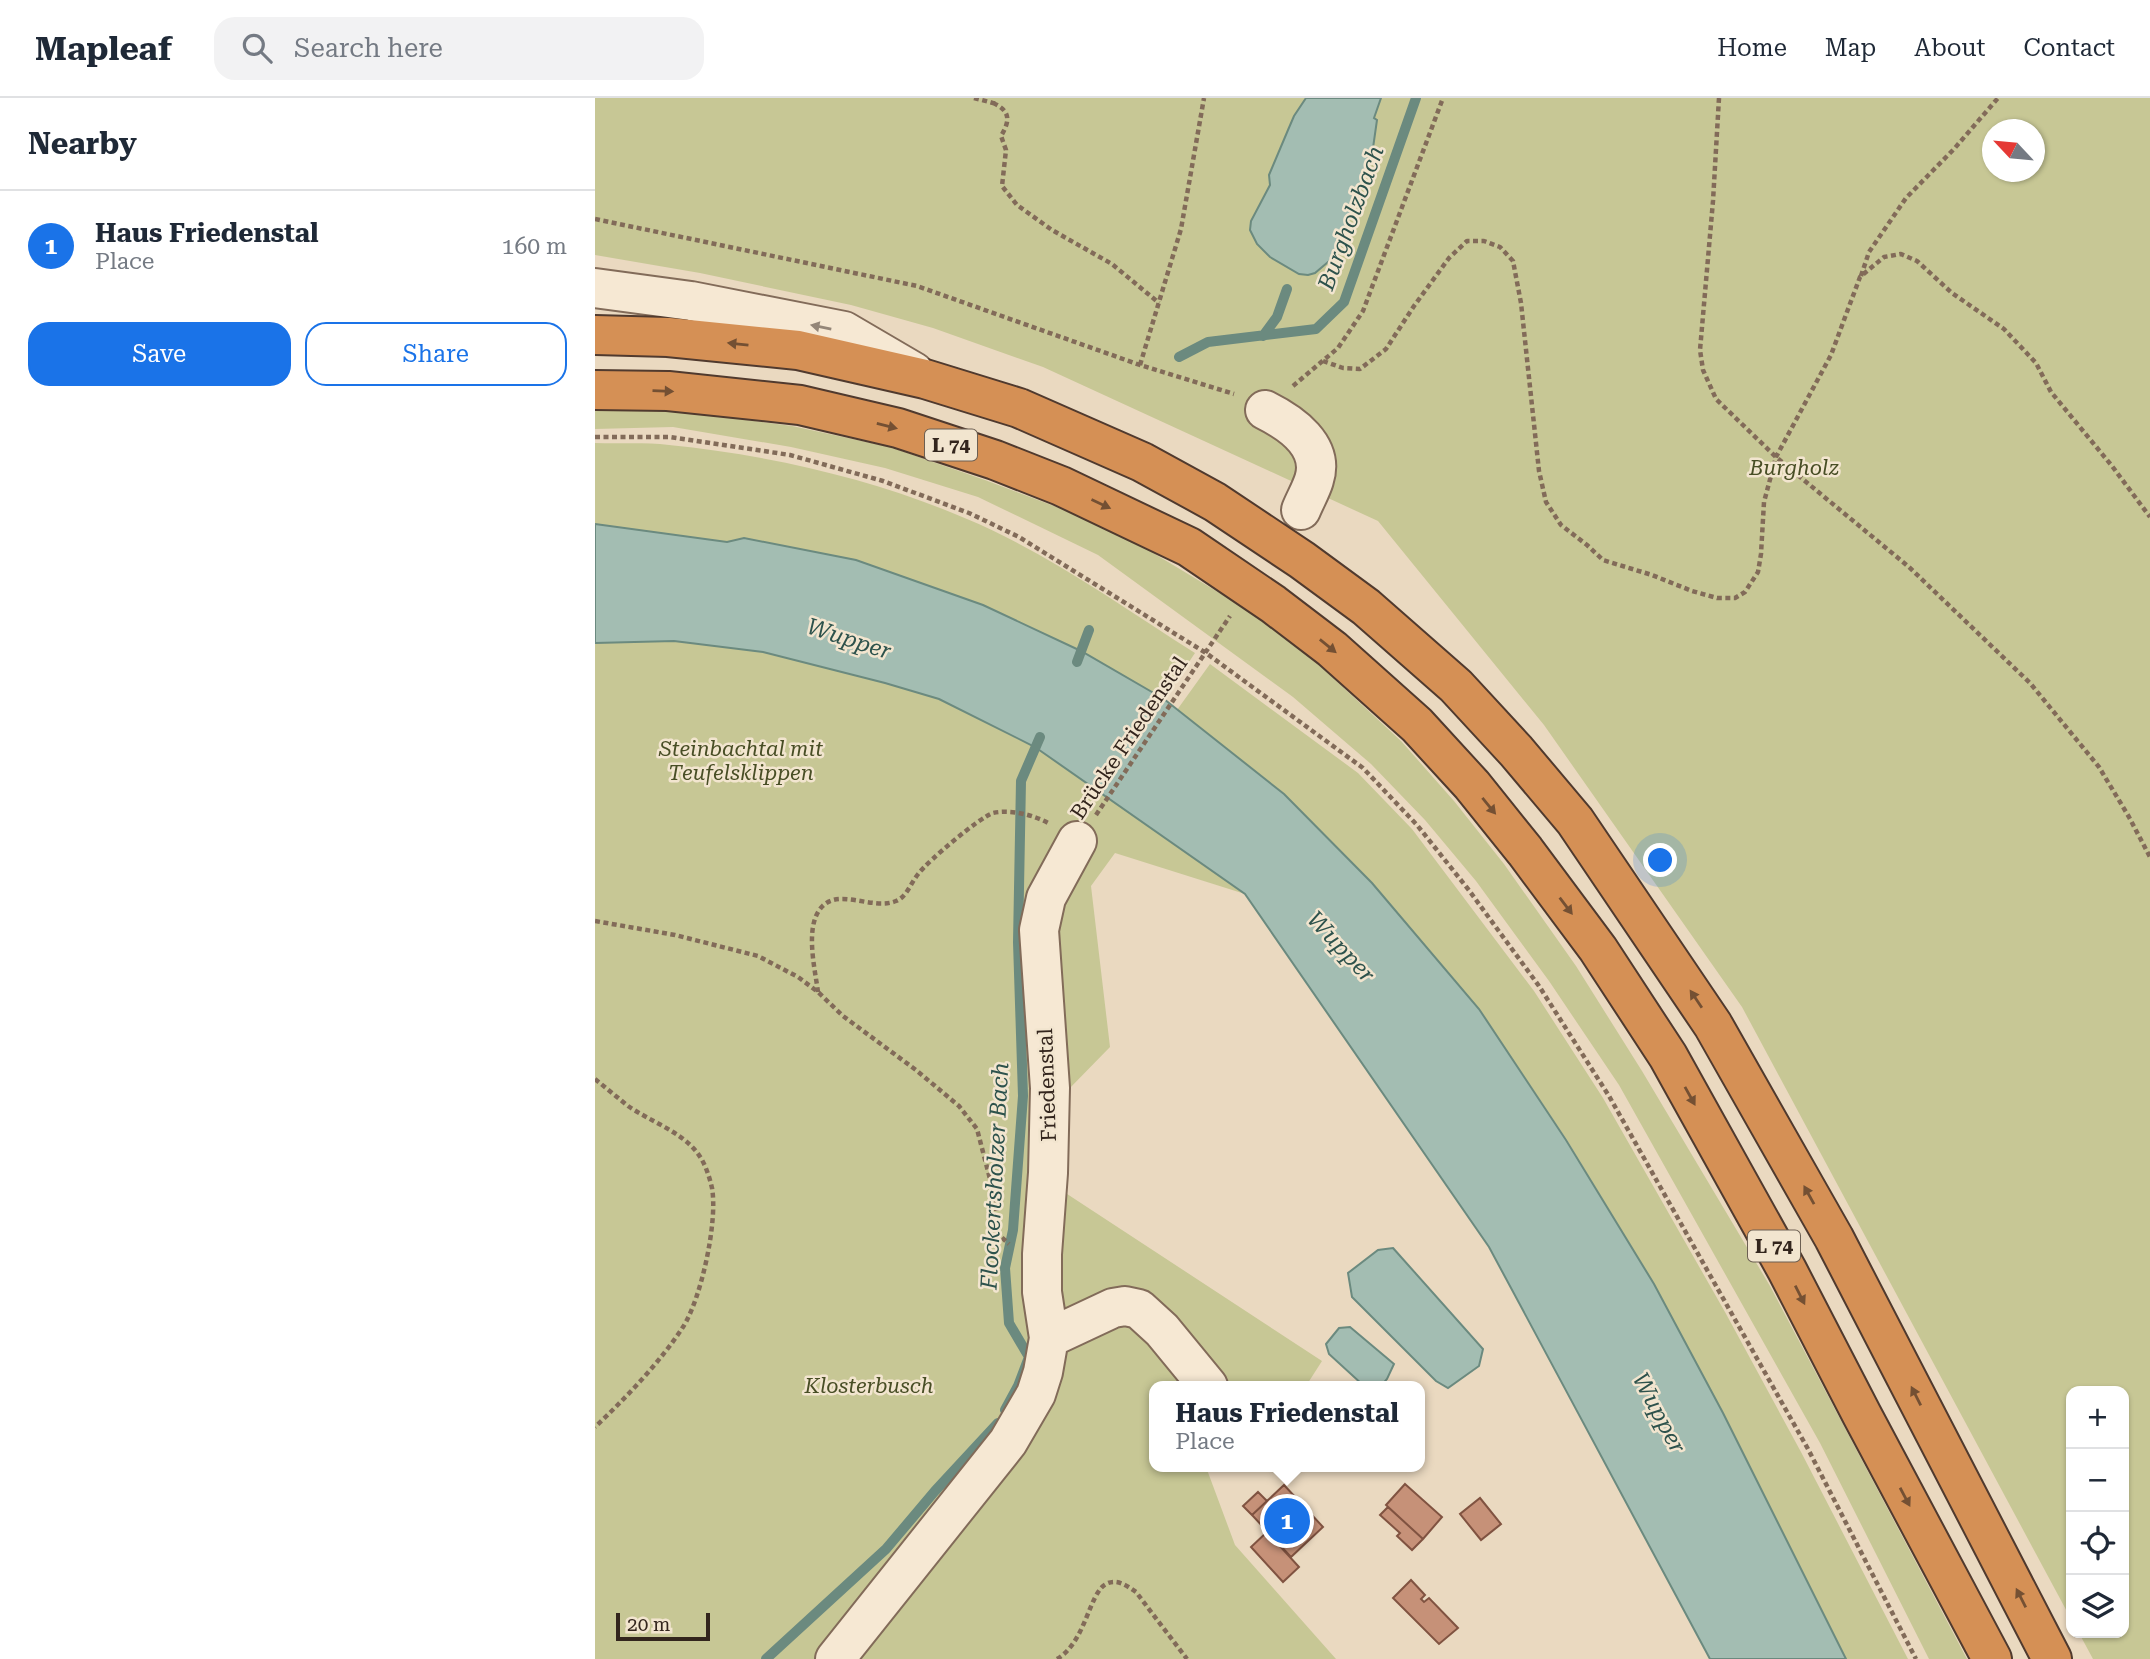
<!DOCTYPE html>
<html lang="en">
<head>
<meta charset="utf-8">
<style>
	:root { --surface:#fff; --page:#f2f2f3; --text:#1f2937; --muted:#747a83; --line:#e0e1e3; --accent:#1a73e8 }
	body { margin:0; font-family:"Roboto Serif",serif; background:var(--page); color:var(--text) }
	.controls { position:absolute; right:21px; bottom:21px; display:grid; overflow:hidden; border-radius:14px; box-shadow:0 2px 5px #0004 }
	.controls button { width:63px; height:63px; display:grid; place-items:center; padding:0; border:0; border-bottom:2px solid var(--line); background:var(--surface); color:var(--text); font:35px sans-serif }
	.compass { position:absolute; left:1387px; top:21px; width:63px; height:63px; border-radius:50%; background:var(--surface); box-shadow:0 2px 5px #0004; rotate:296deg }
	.scale { position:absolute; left:21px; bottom:18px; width:94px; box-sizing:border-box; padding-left:7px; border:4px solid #33251d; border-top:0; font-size:19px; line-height:24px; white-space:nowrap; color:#33251d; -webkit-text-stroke:5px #f2e5cf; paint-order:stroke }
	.you { position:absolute; left:1066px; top:763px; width:24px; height:24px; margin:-18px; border:5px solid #fff; border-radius:50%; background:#1a73e8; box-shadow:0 0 0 10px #1a73e833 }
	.badge { display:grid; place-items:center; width:46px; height:46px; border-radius:50%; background:var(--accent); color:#fff; font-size:23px; font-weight:700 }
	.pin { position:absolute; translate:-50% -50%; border:4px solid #fff; box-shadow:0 2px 7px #0006 }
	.popup { position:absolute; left:554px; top:1283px; width:276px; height:91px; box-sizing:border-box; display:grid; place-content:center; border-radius:14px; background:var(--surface); filter:drop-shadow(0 2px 5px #0005); font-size:23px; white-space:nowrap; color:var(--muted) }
	.popup b { font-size:26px; color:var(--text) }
	.popup::after { content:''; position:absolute; left:50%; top:100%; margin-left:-14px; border:14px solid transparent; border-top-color:var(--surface) }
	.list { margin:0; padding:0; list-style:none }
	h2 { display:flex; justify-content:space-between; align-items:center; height:91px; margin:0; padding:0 28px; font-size:30px }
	h2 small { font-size:23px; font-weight:400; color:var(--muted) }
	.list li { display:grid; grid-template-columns:46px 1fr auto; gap:21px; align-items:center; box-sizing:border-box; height:112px; padding:0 28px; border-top:2px solid var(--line) }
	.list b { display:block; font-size:26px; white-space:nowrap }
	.list p { margin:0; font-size:23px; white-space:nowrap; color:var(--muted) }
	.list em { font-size:23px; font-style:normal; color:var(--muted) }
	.actions { display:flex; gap:14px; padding:21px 28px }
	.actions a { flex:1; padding:16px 0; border:2px solid var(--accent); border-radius:21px; text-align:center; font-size:24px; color:var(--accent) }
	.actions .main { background:var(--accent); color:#fff }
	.icon { flex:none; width:38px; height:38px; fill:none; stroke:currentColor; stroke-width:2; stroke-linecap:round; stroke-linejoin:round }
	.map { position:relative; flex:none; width:1555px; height:1561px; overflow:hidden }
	header { display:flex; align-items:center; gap:42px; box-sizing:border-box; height:98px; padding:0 35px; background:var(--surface); border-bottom:2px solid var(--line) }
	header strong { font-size:33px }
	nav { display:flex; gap:38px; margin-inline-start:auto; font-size:24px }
	.search { width:490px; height:63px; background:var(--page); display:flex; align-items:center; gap:18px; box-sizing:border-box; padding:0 24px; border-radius:21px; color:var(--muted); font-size:26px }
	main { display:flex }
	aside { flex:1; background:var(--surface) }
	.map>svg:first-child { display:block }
	.green { fill:#c7c795; fill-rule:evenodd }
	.water { fill:#a3bdb2; stroke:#6b8a7f; stroke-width:2 }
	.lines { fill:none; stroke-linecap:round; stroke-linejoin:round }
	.stream { stroke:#6b8a7f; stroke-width:10 }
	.building { fill:#c69178; stroke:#805341; stroke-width:2 }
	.minor-casing { stroke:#826b59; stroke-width:42 }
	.highway-casing { stroke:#503a2e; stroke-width:42 }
	.path { stroke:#826b59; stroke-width:4.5; stroke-dasharray:5 3.5; stroke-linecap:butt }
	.minor { stroke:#f6e8d3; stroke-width:38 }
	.highway { stroke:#d59055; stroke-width:38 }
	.oneway { fill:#948678 }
	.oneway2 { fill:#745033 }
	.labels { text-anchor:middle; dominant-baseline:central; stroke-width:5; stroke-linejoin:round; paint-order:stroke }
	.shield { fill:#f2e5cf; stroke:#6c5f52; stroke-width:2 }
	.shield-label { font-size:19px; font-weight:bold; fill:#33251d }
	.park-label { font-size:21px; font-style:italic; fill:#484e25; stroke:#f2e5cf }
	.street-label { font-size:21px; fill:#33251d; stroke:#f2e5cf }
	.water-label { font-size:23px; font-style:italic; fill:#2d524c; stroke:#f2e5cf }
</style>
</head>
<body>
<header>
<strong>Mapleaf</strong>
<div class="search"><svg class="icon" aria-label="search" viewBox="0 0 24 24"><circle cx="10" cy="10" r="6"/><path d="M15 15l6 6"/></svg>Search here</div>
<nav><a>Home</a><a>Map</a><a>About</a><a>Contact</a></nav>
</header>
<main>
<aside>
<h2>Nearby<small></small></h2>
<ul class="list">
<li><span class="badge">1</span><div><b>Haus Friedenstal</b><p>Place</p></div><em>160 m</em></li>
</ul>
<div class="actions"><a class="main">Save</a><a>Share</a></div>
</aside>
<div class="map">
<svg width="1555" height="1561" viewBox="0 0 1555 1561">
	<rect width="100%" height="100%" fill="#ead9c0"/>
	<path class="green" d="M0,0H1555V1561H1498L1484,1535H1529V1293H1476V1521L1147,909L949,627L783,423L448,269L338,230L256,207L105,175L0,157ZM1398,32H1440V74H1398Z
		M0,310L78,312L197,328L295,349L390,382L515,429L671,523L724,567L806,643L859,703L909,766L981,868L1047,973L1175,1188L1372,1561H1334L1225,1345L1024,987L954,883L881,783L830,722L776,666L698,599L503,457L383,399L290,370L196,349L78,329L0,331Z
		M0,345C24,346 50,344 74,347C174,357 280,381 372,421C453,455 526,508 600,555L569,601L486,553L388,507L261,462L149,440L132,444L0,426Z
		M0,496L208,525L439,648L650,796L520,755L496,788L515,949L472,993L466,1092L727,1263L711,1288H559V1369H611L640,1447L741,1561H0Z
		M615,566L763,675L817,731L939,893L1008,1000L1130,1214L1206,1354L1313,1561H1251L1128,1315L1059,1186L972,1042L884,911L777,785L689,696L582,612Z"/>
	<path class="water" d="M711,0H786L779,20L782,22L778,50L766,90L739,159L720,175L713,177L704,176L675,159L662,146L655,132L656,123L675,87L674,77L693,32L699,18Z
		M0,426L132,444L149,440L261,462L388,507L486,553L569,601L689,696L777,785L884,911L971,1042L1059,1186L1128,1315L1251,1561H1115L894,1149L650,796L440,649L344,601L290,585L168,554L79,543L0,545Z
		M798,1150L888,1251L884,1268L853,1290L841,1283L757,1199L753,1175L783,1152Z
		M755,1229L799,1266L792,1281L786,1288H769L734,1256L731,1246L744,1230Z"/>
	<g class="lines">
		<path class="stream" d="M668,238L682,219L692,191
			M584,259L613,244L721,231L749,204L821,0
			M482,564L494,532
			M410,1312L423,1288L434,1259L414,1225L410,1170L418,1132L428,998L423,844L426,683L445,639
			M171,1561L291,1451L340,1393L403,1325"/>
	</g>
	<path class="building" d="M810,1386L847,1419L828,1441L791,1407Z
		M689,1387L728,1429L696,1459L657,1417Z
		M663,1394L672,1403L657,1417L648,1408Z
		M885,1400L906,1426L886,1442L865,1416Z
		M793,1409L828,1441L817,1452L802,1438L805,1435L785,1417Z
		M672,1434L704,1469L688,1484L656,1449Z
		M816,1482L830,1497L826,1501L829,1504L834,1500L863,1530L844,1546L798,1500Z"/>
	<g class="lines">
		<defs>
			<path id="minor" d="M0,190L96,203L249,233L319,274
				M670,312C696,325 730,348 719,382C716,392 710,402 706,412
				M454,1240L518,1210L530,1208L544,1211L567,1232L613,1288
				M240,1561L413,1344L441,1296L448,1274L454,1240L447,1194V1156L453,1075L455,990L444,832L451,800L482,743"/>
			<path id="highway" d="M0,237L73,239L203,252L330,281L424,310L547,364L620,404L707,462L771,509L861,588L921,653L980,723L1118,927L1239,1140L1457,1561
				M0,292L73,293L205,307L303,330L400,362L466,388L594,449L678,506L737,551L822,627L877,687L930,753L1003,851L1073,958L1192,1172L1267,1317L1397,1561"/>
		</defs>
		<use href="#minor" class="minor-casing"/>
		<use href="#highway" class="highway-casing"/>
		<path class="path" d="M379,0L398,5L399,0
			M1124,0L1118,103L1105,252L1108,272L1121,301L1181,359L1314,469L1435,585L1504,669L1534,719L1555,759
			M398,5C416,13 415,23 406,38L411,52L407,88L422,107L457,132L517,166L564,205
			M0,121L322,188L545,267L639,296
			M1266,178L1274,154L1311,100L1359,51L1403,0
			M728,263L748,270L765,271L791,251L819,208L854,160L872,143H889L905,149L918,163L926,205L944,373L951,404L966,427L992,447L1008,462L1057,477L1097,493L1122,500H1140L1150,494L1163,474L1166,456L1169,404L1181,359L1236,257L1265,179L1289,159L1306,156L1322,163L1357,195L1409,231L1441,265L1456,294L1517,368L1555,419
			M545,267L586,131L609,0
			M698,288L743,250L768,213L848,0
			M0,339H75L195,357L288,383L374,415L424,439L611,555L768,670L822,727L873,791L944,888L1014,998L1213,1351L1321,1561
			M501,717L635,518
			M0,823L80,837L163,858L203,879L223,894L248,918L321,972L364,1008L382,1031L401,1104L402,1135L414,1146
			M223,894C220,871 210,831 225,811C242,788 277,813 301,803C312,799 316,784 324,775C333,763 385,719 398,715C416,711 439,717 455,726
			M0,981C11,990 22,999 33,1008C53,1022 84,1033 100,1052C109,1062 114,1077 117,1090C123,1124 106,1201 88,1229C66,1263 30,1301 0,1329
			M462,1561C491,1544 494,1495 511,1486C522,1480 532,1488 541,1494L592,1561"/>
		<use href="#minor" class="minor"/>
		<use href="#highway" class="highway"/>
	</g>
	<defs><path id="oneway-solid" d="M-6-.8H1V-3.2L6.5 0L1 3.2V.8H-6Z" transform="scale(1.75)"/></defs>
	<use class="oneway" href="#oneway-solid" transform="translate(226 229) rotate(-169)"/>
	<g class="oneway2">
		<use href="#oneway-solid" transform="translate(143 246) rotate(-174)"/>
		<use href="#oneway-solid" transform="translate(68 293) rotate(2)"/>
		<use href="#oneway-solid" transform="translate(292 328) rotate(14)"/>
		<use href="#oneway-solid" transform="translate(506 406) rotate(25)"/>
		<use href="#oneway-solid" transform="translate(733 548) rotate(39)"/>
		<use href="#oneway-solid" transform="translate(894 708) rotate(51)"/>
		<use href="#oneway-solid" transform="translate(971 808) rotate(53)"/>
		<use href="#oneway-solid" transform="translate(1101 901) rotate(-124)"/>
		<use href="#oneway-solid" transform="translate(1095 998) rotate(61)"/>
		<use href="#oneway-solid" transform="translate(1214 1097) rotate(-119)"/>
		<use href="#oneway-solid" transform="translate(1205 1197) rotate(63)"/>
		<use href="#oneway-solid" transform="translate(1321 1298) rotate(-117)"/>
		<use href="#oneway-solid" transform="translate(1310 1399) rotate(62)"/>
		<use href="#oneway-solid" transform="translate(1426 1500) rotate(-117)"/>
	</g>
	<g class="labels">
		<g class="shield">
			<rect x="330" y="331.5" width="52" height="31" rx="5"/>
			<rect x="1153" y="1132.5" width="52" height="31" rx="5"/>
		</g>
		<g class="shield-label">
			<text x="356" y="347">L 74</text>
			<text x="1179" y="1148">L 74</text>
		</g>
		<g class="park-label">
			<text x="1199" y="370">Burgholz</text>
			<text x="146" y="651">Steinbachtal mit<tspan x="146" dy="24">Teufelsklippen</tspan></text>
			<text x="274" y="1288">Klosterbusch</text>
		</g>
		<g class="street-label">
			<text transform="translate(534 640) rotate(-56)">Brücke Friedenstal</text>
			<text transform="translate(452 987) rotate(-92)">Friedenstal</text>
		</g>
		<g class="water-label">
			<text transform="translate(756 120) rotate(-70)">Burgholzbach</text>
			<text transform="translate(254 541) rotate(18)">Wupper</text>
			<text transform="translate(746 849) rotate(47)">Wupper</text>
			<text transform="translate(400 1078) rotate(-87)">Flockertsholzer Bach</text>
			<text transform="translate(1064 1315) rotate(62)">Wupper</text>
		</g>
	</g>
</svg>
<div class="controls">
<button>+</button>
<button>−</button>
<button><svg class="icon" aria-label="locate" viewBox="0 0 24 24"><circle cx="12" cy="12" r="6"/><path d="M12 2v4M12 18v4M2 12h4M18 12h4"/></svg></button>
<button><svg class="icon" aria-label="layers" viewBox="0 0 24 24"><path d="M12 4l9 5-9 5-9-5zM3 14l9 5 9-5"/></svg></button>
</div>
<svg class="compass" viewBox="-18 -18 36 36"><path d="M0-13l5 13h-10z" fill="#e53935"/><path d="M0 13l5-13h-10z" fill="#747a83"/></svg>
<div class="scale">20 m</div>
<div class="you"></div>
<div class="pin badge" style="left:692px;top:1423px">1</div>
<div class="popup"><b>Haus Friedenstal</b>Place</div>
</div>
</main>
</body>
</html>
